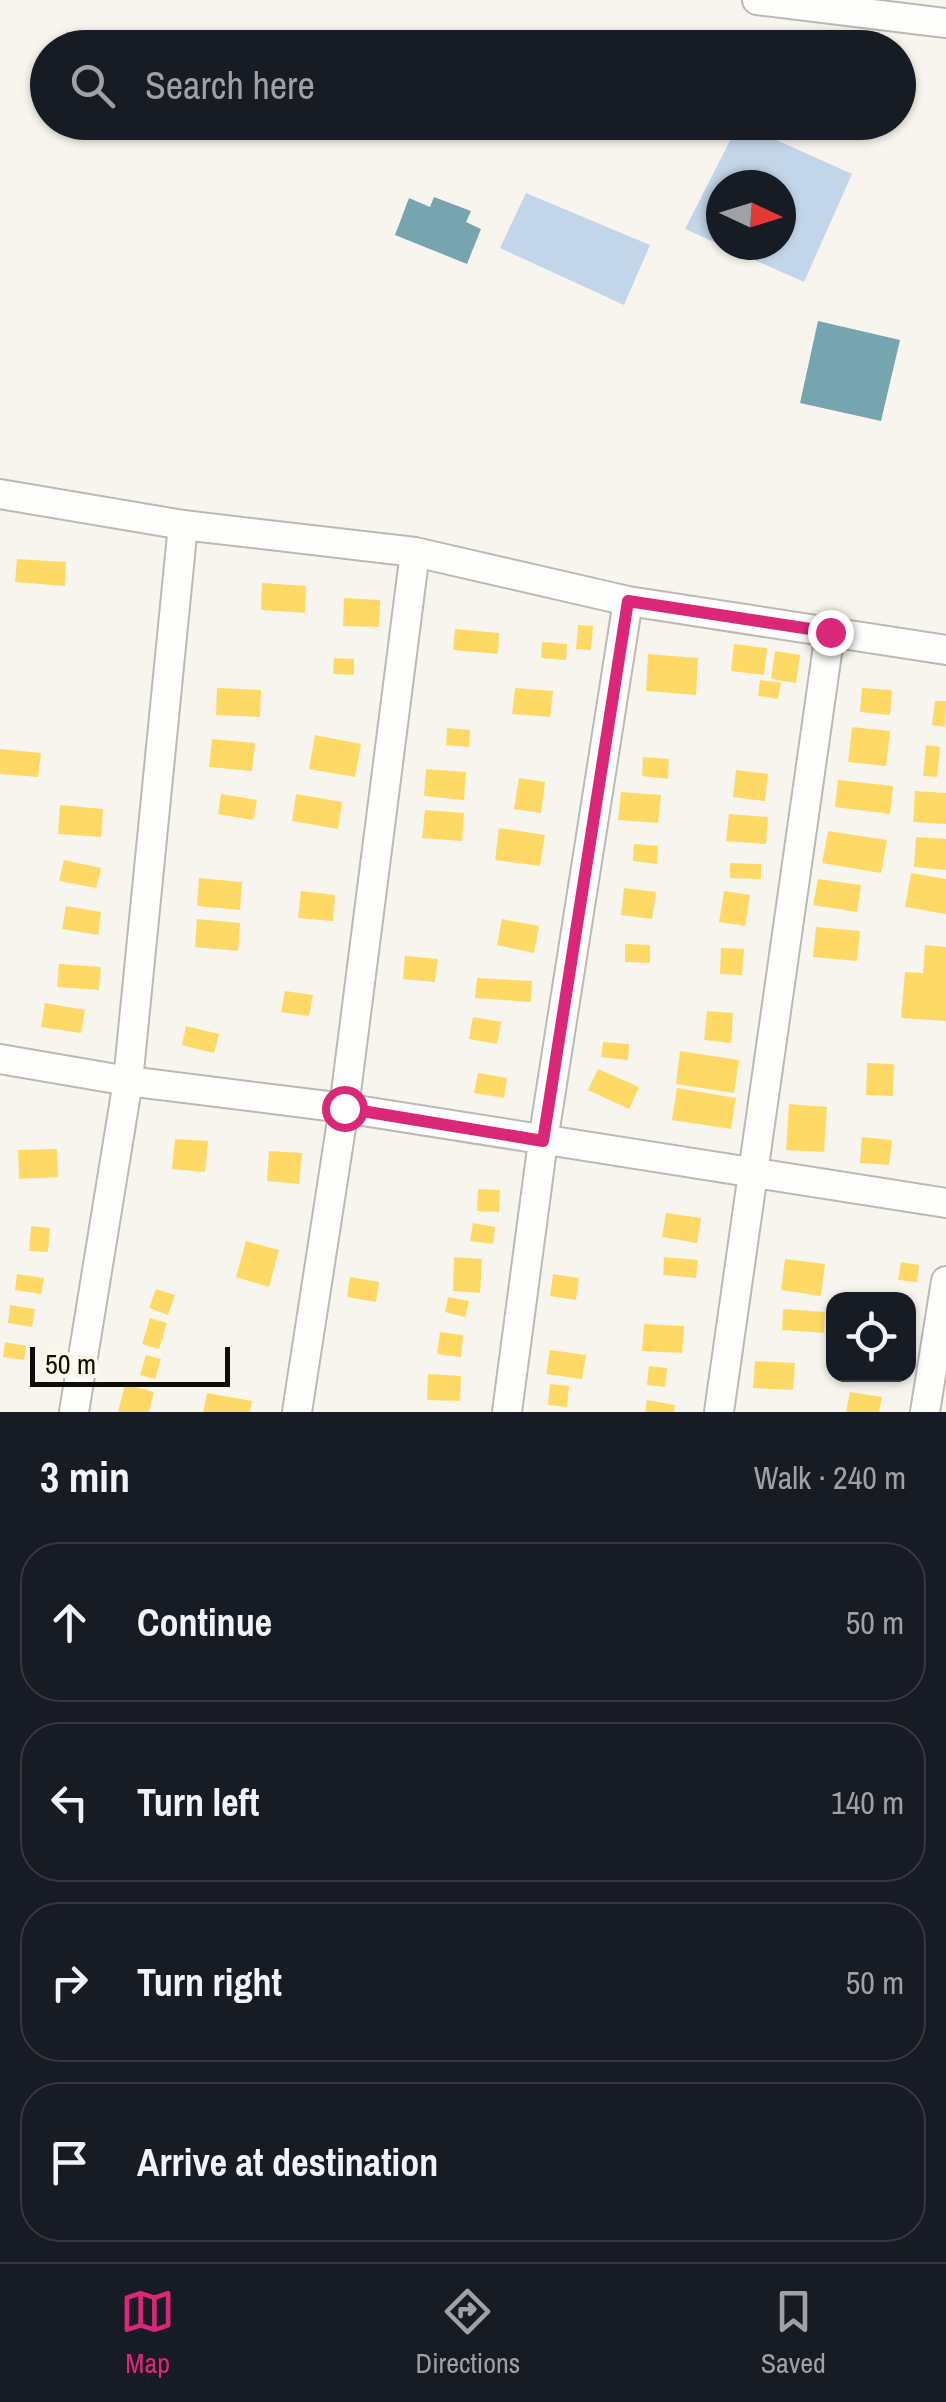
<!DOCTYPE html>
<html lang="en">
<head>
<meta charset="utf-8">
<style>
	:root { --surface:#171b24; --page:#242831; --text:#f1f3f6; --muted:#9ea1a6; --line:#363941; --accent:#db2777 }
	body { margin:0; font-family:"Archivo Narrow",sans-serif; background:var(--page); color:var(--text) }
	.controls { position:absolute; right:30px; bottom:30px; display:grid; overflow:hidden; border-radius:20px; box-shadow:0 2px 8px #0004 }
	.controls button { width:90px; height:90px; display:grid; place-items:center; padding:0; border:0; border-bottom:2px solid var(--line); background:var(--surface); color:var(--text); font:50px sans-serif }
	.compass { position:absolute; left:706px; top:170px; width:90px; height:90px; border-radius:50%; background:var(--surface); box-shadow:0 2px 8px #0004; rotate:94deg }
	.scale { position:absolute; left:30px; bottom:25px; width:200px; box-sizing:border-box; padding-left:10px; border:5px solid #0f0d09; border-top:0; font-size:28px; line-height:35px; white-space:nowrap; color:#0f0d09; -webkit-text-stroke:8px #fdf7e9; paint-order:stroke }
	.stop { position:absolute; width:30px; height:30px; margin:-22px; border:8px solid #db2777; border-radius:50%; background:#fff }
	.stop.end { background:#db2777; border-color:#fff; box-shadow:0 2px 10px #0008 }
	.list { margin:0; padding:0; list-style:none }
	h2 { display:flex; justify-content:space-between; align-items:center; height:130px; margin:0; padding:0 40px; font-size:42px }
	h2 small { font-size:32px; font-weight:400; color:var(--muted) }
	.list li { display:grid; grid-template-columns:65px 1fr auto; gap:30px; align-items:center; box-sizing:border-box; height:160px; margin:0 20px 20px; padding:0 20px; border:2px solid var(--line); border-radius:40px }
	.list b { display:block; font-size:38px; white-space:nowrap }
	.list em { font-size:32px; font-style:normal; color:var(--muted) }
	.icon { flex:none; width:55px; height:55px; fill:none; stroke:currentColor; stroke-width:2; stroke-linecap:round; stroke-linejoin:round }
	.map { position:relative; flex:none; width:946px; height:1412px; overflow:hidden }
	.search { position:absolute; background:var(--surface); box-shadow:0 2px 8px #0004; left:30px; right:30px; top:30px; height:110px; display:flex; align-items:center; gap:25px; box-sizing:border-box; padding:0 35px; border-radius:55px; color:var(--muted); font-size:38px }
	.sheet { height:850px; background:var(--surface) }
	nav { display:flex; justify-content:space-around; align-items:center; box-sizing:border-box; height:140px; border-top:2px solid var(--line); background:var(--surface); font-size:28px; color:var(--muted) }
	nav a { display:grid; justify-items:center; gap:5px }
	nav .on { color:var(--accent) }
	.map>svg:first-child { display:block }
	.water { fill:#c3d5e8; fill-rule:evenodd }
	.homes { fill:#ffd966 }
	.public { fill:#76a5af }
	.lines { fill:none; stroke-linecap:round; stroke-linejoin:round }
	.street-casing { stroke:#bbb9b4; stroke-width:32 }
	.street { stroke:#fefefc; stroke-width:28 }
	.route { stroke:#db2777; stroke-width:12 }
</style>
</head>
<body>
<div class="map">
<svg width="946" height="1412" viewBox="0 0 946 1412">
	<rect width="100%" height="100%" fill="#f8f5ee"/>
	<path class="water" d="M739,123L852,174L804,282L685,229ZM721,185H781V245H721Z
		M526,193L650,245L624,305L500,248Z"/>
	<path class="homes" d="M17,559L66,562L65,586L15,582Z
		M262,583L306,586L305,613L261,610Z
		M344,598L380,600L379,627L343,626Z
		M578,625L593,626L591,650L576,649Z
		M455,629L499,633L498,654L453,650Z
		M542,642L567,644L566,660L541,658Z
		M734,644L767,648L764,675L731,671Z
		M775,651L800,655L796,683L771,679Z
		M648,654L698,658L696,695L646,691Z
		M334,658L354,659V675L333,674Z
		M760,680L781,683L778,699L758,696Z
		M217,688L261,690L260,717L216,715Z
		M515,688L553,691L550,717L512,714Z
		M862,688L892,690L890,715L860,712Z
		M935,701H946L945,727L932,725Z
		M852,727L890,731L886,766L848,762Z
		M447,728L470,730L469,747L446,745Z
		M315,735L361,744L355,777L309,769Z
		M212,739L255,743L252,771L209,767Z
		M926,745L940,747L937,777L923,776Z
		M0,749L41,753L38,777L0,774Z
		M643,757L669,759L668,779L642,776Z
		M426,769L466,772L464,800L424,796Z
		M736,770L768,774L765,801L733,797Z
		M519,778L545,782L541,813L514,809Z
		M838,780L893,786L890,814L835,807Z
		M915,791L946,793V824L913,822Z
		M621,792L661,795L658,823L618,820Z
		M221,794L257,800L253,820L218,814Z
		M296,794L342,802L338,829L292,821Z
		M60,805L103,809L101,837L58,834Z
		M425,810L464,813L462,841L422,838Z
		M729,814L768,817L766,844L726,841Z
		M499,828L545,835L540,866L495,860Z
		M828,831L887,840L881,873L822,863Z
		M916,837L946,839V870L914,867Z
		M634,844L658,846L657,864L633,861Z
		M64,860L101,868L96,888L59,881Z
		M730,863L761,864V879L730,878Z
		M911,873L946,879V914L905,907Z
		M199,878L242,882L240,910L197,906Z
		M818,879L861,885L857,912L813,905Z
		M624,888L656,892L652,919L621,915Z
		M301,891L335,895L333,921L298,918Z
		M724,891L750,895L745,926L719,922Z
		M66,906L101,912L98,935L62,929Z
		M197,919L240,923L238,951L195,947Z
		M502,919L539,926L534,953L497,945Z
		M816,927L860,931L857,961L813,957Z
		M625,944L650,945V963L625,962Z
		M925,945L946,947V1021L901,1018L905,972L923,973Z
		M721,948L744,949L742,975L720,974Z
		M405,956L438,959L435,982L403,979Z
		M59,964L101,967L99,990L57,987Z
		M477,978L532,981L531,1002L475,998Z
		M285,991L313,995L309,1016L281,1012Z
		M45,1003L85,1010L81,1033L41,1027Z
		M707,1011L733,1013L731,1043L704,1040Z
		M473,1017L501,1022L497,1044L469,1039Z
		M186,1026L219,1034L214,1053L182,1045Z
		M603,1042L629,1044L628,1060L601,1057Z
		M680,1051L739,1060L734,1093L676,1084Z
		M867,1063L894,1064L893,1096L866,1095Z
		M598,1069L639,1087L629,1109L588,1090Z
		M478,1073L507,1078L504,1098L474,1093Z
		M677,1088L736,1098L731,1129L672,1120Z
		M789,1104L827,1107L824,1152L786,1150Z
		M862,1137L892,1140L889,1165L860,1163Z
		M175,1139L208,1141L205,1172L172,1169Z
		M57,1149L58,1177L19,1179L18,1150Z
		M269,1151L302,1153L299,1184L267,1181Z
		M478,1189L500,1190L499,1212L477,1211Z
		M666,1213L701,1218L697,1243L662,1237Z
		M473,1223L495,1227L493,1244L470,1241Z
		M31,1226L50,1228L48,1252L29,1251Z
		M246,1241L279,1250L269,1287L236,1277Z
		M454,1257L482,1259L480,1293L453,1291Z
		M664,1257L698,1260L696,1278L663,1275Z
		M785,1259L825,1264L821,1296L781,1290Z
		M901,1262L919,1265L917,1282L898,1280Z
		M17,1274L44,1278L41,1294L15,1290Z
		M553,1274L579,1278L576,1300L550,1296Z
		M350,1277L379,1282L376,1302L347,1297Z
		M156,1289L175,1295L168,1315L149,1308Z
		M448,1297L469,1301L465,1317L445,1312Z
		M10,1305L35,1309L32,1327L8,1323Z
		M783,1309L825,1312L824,1333L782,1330Z
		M150,1318L167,1323L159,1349L142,1344Z
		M644,1324L684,1326L682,1353L642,1351Z
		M440,1332L463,1335L461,1357L437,1354Z
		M5,1342L26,1346L24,1360L3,1357Z
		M550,1350L586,1355L582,1379L546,1374Z
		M146,1355L161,1359L155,1379L140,1375Z
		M755,1361L795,1363L793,1390L753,1388Z
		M649,1366L667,1368L665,1387L647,1385Z
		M428,1374L461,1376L460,1401L427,1400Z
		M125,1384L154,1392L149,1412H118Z
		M550,1384L569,1386L567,1407L548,1405Z
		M850,1392L882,1397L879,1412H846Z
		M207,1393L252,1401L250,1412H203Z
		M647,1400L675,1405L674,1412H645Z"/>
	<path class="public" d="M434,197L471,211L466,222L481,229L467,264L395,235L409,198L430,207Z
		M818,321L900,340L881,421L800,403Z"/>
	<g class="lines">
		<defs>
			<path id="street" d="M757,0L946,23
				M0,494L183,525L415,552L628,601L946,650
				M0,1059L128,1081L344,1108L946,1203
				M74,1412L128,1081L183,525
				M297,1412L344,1108L415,552
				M507,1412L543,1141L628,601
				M719,1412L830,632
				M925,1412L946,1281"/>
		</defs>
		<use href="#street" class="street-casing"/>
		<use href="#street" class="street"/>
	</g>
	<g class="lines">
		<path class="route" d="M344,1108L543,1141L628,601L830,632"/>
	</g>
</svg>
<div class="controls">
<button><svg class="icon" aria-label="locate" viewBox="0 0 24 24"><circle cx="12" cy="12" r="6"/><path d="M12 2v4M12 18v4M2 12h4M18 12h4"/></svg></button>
</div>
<svg class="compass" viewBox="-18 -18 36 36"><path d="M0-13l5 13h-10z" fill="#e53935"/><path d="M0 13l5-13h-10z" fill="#9ea1a6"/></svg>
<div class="scale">50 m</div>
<div class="stop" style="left:344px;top:1108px"></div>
<div class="stop end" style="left:830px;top:632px"></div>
<div class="search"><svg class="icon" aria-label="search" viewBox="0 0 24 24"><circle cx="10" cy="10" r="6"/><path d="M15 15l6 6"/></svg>Search here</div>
</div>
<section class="sheet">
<h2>3 min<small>Walk · 240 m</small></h2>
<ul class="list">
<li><svg class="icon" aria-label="ahead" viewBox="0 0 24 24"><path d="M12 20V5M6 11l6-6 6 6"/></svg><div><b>Continue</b></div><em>50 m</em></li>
<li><svg class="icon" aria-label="left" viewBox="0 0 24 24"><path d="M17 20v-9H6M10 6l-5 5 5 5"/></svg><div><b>Turn left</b></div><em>140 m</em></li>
<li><svg class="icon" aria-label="right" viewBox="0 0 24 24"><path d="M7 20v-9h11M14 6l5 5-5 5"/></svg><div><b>Turn right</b></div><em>50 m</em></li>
<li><svg class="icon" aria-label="arrive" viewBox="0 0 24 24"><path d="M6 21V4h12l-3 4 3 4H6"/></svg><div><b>Arrive at destination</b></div></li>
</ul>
</section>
<nav>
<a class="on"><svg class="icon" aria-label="map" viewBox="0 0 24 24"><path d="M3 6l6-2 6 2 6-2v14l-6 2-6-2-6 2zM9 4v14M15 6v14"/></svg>Map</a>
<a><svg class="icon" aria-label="directions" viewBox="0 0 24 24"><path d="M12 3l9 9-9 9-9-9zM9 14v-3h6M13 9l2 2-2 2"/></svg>Directions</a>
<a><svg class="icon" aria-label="saved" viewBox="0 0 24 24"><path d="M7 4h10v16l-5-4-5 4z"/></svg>Saved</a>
</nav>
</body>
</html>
